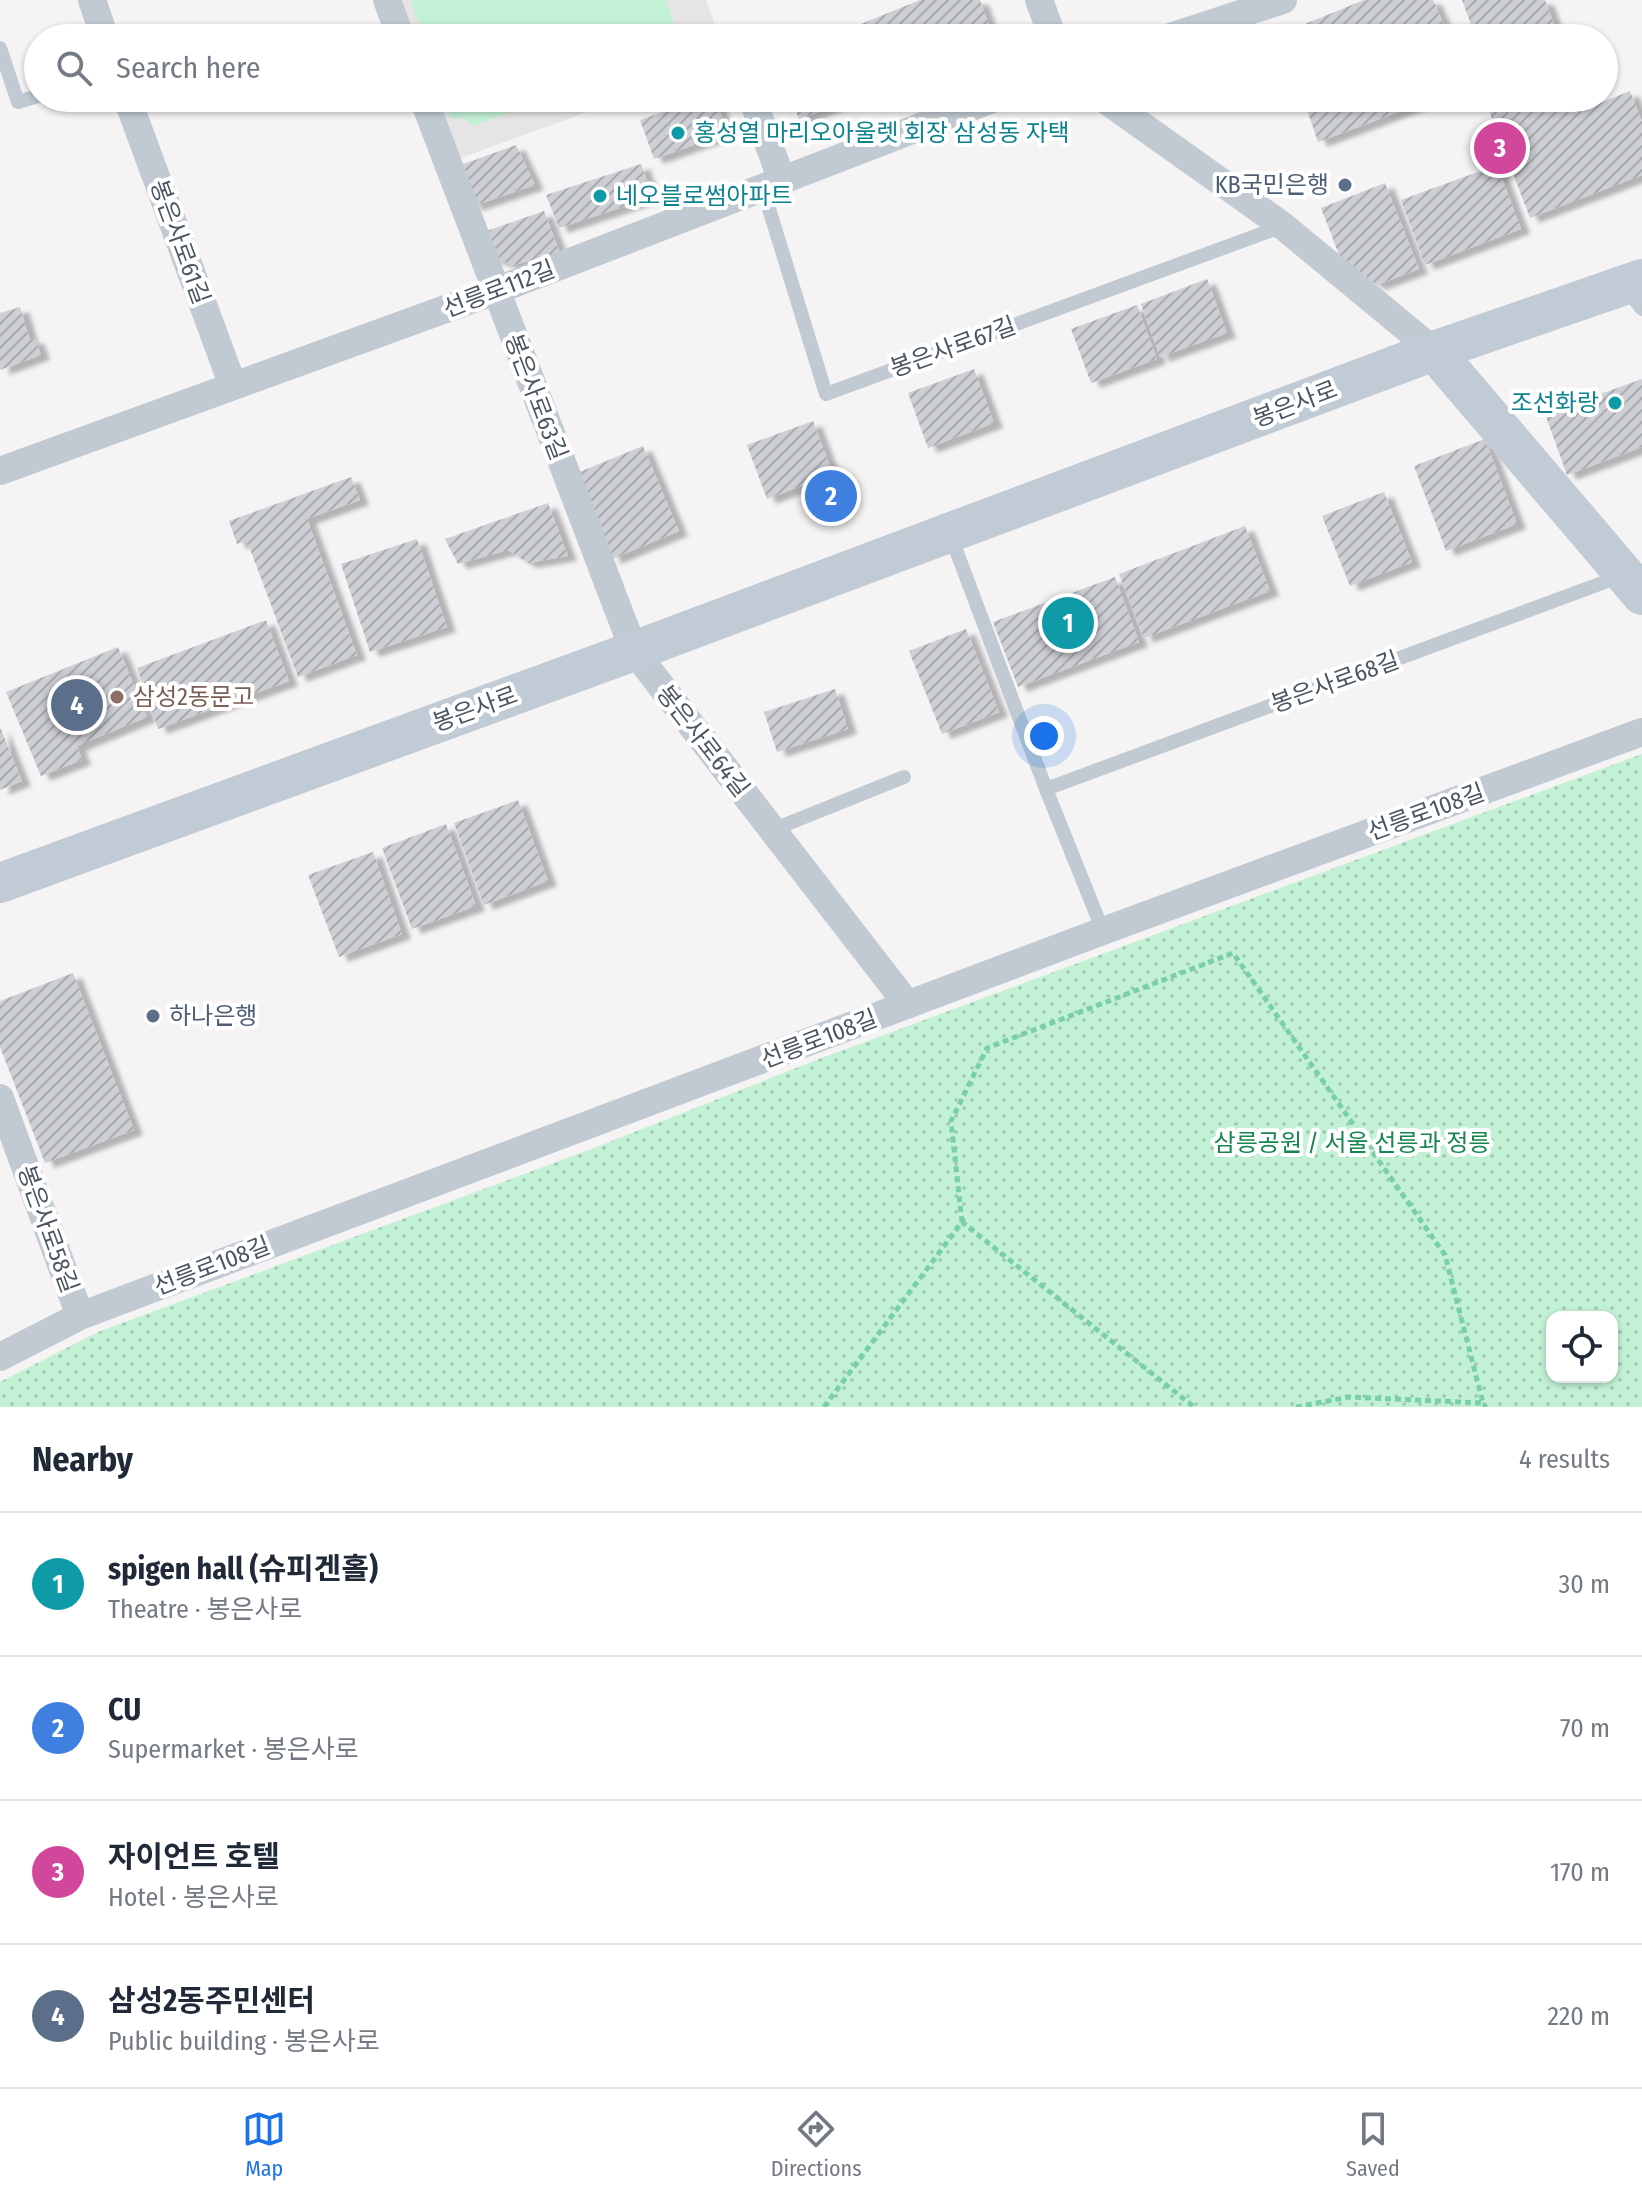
<!DOCTYPE html>
<html lang="en">
<head>
<meta charset="utf-8">
<style>
	:root { --surface:#fff; --page:#f6f6f7; --text:#1f2937; --muted:#747a83; --line:#e0e1e3; --accent:#1a73e8 }
	body { margin:0; font-family:"Fira Sans Condensed","Noto Sans KR",sans-serif; background:var(--page); color:var(--text) }
	.controls { position:absolute; right:24px; bottom:24px; display:grid; overflow:hidden; border-radius:16px; box-shadow:0 2px 6px #0004 }
	.controls button { width:72px; height:72px; display:grid; place-items:center; padding:0; border:0; border-bottom:2px solid var(--line); background:var(--surface); color:var(--text); font:40px sans-serif }
	.you { position:absolute; left:1044px; top:736px; width:28px; height:28px; margin:-20px; border:6px solid #fff; border-radius:50%; background:#1a73e8; box-shadow:0 0 0 12px #1a73e833 }
	.badge { display:grid; place-items:center; width:52px; height:52px; border-radius:50%; background:var(--accent); color:#fff; font-size:26px; font-weight:700 }
	.pin { position:absolute; translate:-50% -50%; border:4px solid #fff; box-shadow:0 2px 8px #0006 }
	.list { margin:0; padding:0; list-style:none }
	h2 { display:flex; justify-content:space-between; align-items:center; height:104px; margin:0; padding:0 32px; font-size:34px }
	h2 small { font-size:26px; font-weight:400; color:var(--muted) }
	.list li { display:grid; grid-template-columns:52px 1fr auto; gap:24px; align-items:center; box-sizing:border-box; height:144px; padding:0 32px; border-top:2px solid var(--line) }
	.list b { display:block; font-size:30px; white-space:nowrap }
	.list p { margin:0; font-size:26px; white-space:nowrap; color:var(--muted) }
	.list em { font-size:26px; font-style:normal; color:var(--muted) }
	.icon { flex:none; width:44px; height:44px; fill:none; stroke:currentColor; stroke-width:2; stroke-linecap:round; stroke-linejoin:round }
	.map { position:relative; flex:none; width:1642px; height:1407px; overflow:hidden }
	.search { position:absolute; background:var(--surface); box-shadow:0 2px 6px #0004; left:24px; right:24px; top:24px; height:88px; display:flex; align-items:center; gap:20px; box-sizing:border-box; padding:0 28px; border-radius:44px; color:var(--muted); font-size:30px }
	.sheet { height:680px; background:var(--surface) }
	nav { display:flex; justify-content:space-around; align-items:center; box-sizing:border-box; height:112px; border-top:2px solid var(--line); background:var(--surface); font-size:22px; color:var(--muted) }
	nav a { display:grid; justify-items:center; gap:4px }
	nav .on { color:var(--accent) }
	.map>svg:first-child { display:block }
	.education { fill:#e6e4e5 }
	.park { fill:url(#park-dots); fill-rule:evenodd }
	.pitch { fill:#c3f1d5 }
	.building { fill:url(#building-hatch); filter:url(#shadow) }
	.lines { fill:none; stroke-linecap:round; stroke-linejoin:round }
	.path { stroke:#7ad0a6; stroke-width:5; stroke-dasharray:6 4; stroke-linecap:butt }
	.lane { stroke:#c1cad2; stroke-width:14 }
	.street { stroke:#c1cad2; stroke-width:28 }
	.secondary { stroke:#c1cbd6; stroke-width:40 }
	.culture-dot { fill:#0f9aa8; stroke:#fff; stroke-width:3 }
	.service-dot { fill:#5c6f8a; stroke:#fff; stroke-width:3 }
	.education-dot { fill:#8d6e63; stroke:#fff; stroke-width:3 }
	.labels { text-anchor:middle; dominant-baseline:central; stroke-width:8; stroke-linejoin:round; paint-order:stroke }
	.culture-label { font-size:24px; fill:#0d838f; stroke:#fff; text-anchor:start }
	.service-label { font-size:24px; fill:#4e5e75; stroke:#fff; text-anchor:end }
	.street-label { font-size:24px; fill:#4a5661; stroke:#fff }
	.education-label { font-size:24px; fill:#785e54; stroke:#fff; text-anchor:start }
	.park-label { font-size:24px; fill:#17864f; stroke:#fff }
</style>
</head>
<body>
<div class="map">
<svg width="1642" height="1407" viewBox="0 0 1642 1407">
	<defs>
		<pattern id="park-dots" width="8" height="8" patternUnits="userSpaceOnUse" patternTransform="scale(2)"><rect width="8" height="8" fill="#c3f1d5"/><path d="M2 2h.1M6 6h.1" fill="none" stroke="#a0c6b0" stroke-width="1.8" stroke-linecap="round"/></pattern>
		<pattern id="building-hatch" width="6" height="6" patternUnits="userSpaceOnUse" patternTransform="scale(2)"><rect width="6" height="6" fill="#cdcfd5"/><path d="M-1 1l2-2M0 6l6-6M5 7l2-2" fill="none" stroke="#a8abb0"/></pattern>
		<filter id="shadow"><feDropShadow dx="9" dy="5" stdDeviation="2" flood-color="#0004"/></filter>
	</defs>
	<rect width="100%" height="100%" fill="#f5f3f3"/>
	<path class="education" d="M386,0H706L720,38H399Z
		M419,98H625L442,165Z"/>
	<path class="park" d="M1642,754V1407H0V1382L98,1332L589,1150L819,1059ZM1552,1317H1612V1377H1552Z"/>
	<path class="pitch" d="M411,0H666L679,38H430L426,26L416,19Z
		M444,98H546L474,126L464,119L451,118Z"/>
	<path class="building" d="M920,0H980L993,38H826Z
		M1364,0H1433L1450,38H1282L1280,34Z
		M1462,0H1545L1559,38H1476Z
		M1630,91L1642,122V175L1530,218L1484,98H1581L1585,109Z
		M702,98H715L724,123L710,128L714,138L654,159L640,120Z
		M791,98H856L799,119Z
		M1303,98H1436L1318,142Z
		M516,145L535,185L473,206L458,166Z
		M641,164L653,197L559,228L546,195Z
		M1497,165L1521,229L1425,265L1401,200Z
		M1385,183L1419,269L1377,285L1341,260L1321,208Z
		M544,211L560,253L513,265L491,258L481,233Z
		M1207,279L1227,333L1160,357L1141,304Z
		M1137,305L1157,359L1091,383L1071,329Z
		M20,307L30,340L35,338L41,355L0,370V313Z
		M974,369L994,423L928,448L908,393Z
		M1642,379V447L1567,475L1545,414Z
		M813,421L833,474L767,499L747,445Z
		M1485,439L1517,524L1446,551L1414,466Z
		M643,446L679,531L612,559L577,473Z
		M351,477L360,500L307,519L357,655L298,677L247,541L237,544L229,521Z
		M1384,492L1412,562L1350,586L1322,516Z
		M548,503L568,556L528,563L508,550L458,564L445,539Z
		M1245,526L1270,591L1144,638L1119,574Z
		M417,539L447,627L370,652L341,564Z
		M1115,577L1139,642L1018,687L993,622Z
		M266,620L289,681L158,729L137,668Z
		M966,629L999,712L942,734L909,651Z
		M118,647L147,717L77,746L82,760L41,776L6,692Z
		M835,689L848,729L777,752L764,712Z
		M0,727L22,781L0,790Z
		M518,800L548,881L484,905L454,823Z
		M446,824L476,906L412,929L382,848Z
		M373,852L402,934L339,957L308,875Z
		M73,973L134,1130L45,1163L0,1047V1001Z"/>
	<g class="lines">
		<path class="path" d="M962,1222L951,1121L987,1048L1233,953L1445,1255L1483,1403L1486,1407
			M824,1407L962,1222L1194,1407
			M1296,1407L1349,1397L1483,1403"/>
		<path class="lane" d="M0,48L18,102L38,96
			M762,186L826,394L1283,226
			M1625,287L1642,309
			M950,534L1046,789L1103,931
			M1046,789L1621,576
			M772,830L904,777"/>
		<path class="street" d="M92,0L105,38
			M387,0L401,38
			M1039,0L1053,38
			M1167,38L1283,0
			M127,98L233,386
			M423,98L634,651L908,1005
			M752,98L781,178
			M1103,98L1283,226L1434,351
			M0,471L495,291L995,98
			M0,1098L80,1316
			M0,1357L80,1316L1103,931L1642,732"/>
		<path class="secondary" d="M1434,351L1642,595
			M0,883L634,651L1434,351L1642,279"/>
	</g>
	<g class="culture-dot">
		<circle cx="678" cy="133" r="8"/>
		<circle cx="600" cy="196" r="8"/>
		<circle cx="1615" cy="403" r="8"/>
	</g>
	<g class="service-dot">
		<circle cx="1345" cy="185" r="8"/>
		<circle cx="153" cy="1016" r="8"/>
	</g>
	<circle class="education-dot" cx="117" cy="697" r="8"/>
	<g class="labels">
		<g class="culture-label">
			<text x="694" y="133">홍성열 마리오아울렛 회장 삼성동 자택</text>
			<text x="616" y="196">네오블로썸아파트</text>
			<text x="1599" y="403" text-anchor="end">조선화랑</text>
		</g>
		<g class="service-label">
			<text x="1329" y="185">KB국민은행</text>
			<text x="169" y="1016" text-anchor="start">하나은행</text>
		</g>
		<g class="street-label">
			<text transform="translate(180 242) rotate(70)">봉은사로61길</text>
			<text transform="translate(499 289) rotate(-21)">선릉로112길</text>
			<text transform="translate(953 347) rotate(-20)">봉은사로67길</text>
			<text transform="translate(536 397) rotate(69)">봉은사로63길</text>
			<text transform="translate(1295 404) rotate(-21)">봉은사로</text>
			<text transform="translate(1335 682) rotate(-20)">봉은사로68길</text>
			<text transform="translate(475 709) rotate(-20)">봉은사로</text>
			<text transform="translate(703 741) rotate(52)">봉은사로64길</text>
			<text transform="translate(1426 812) rotate(-20)">선릉로108길</text>
			<text transform="translate(819 1039) rotate(-21)">선릉로108길</text>
			<text transform="translate(48 1229) rotate(70)">봉은사로58길</text>
			<text transform="translate(212 1266) rotate(-21)">선릉로108길</text>
		</g>
		<g class="education-label">
			<text x="133" y="697">삼성2동문고</text>
		</g>
		<g class="park-label">
			<text x="1352" y="1143">삼릉공원 / 서울 선릉과 정릉</text>
		</g>
	</g>
</svg>
<div class="controls">
<button><svg class="icon" aria-label="locate" viewBox="0 0 24 24"><circle cx="12" cy="12" r="6"/><path d="M12 2v4M12 18v4M2 12h4M18 12h4"/></svg></button>
</div>
<div class="you"></div>
<div class="pin badge" style="left:1068px;top:623px;background:#0f9aa8">1</div>
<div class="pin badge" style="left:831px;top:496px;background:#3f7fe0">2</div>
<div class="pin badge" style="left:1500px;top:148px;background:#d1479c">3</div>
<div class="pin badge" style="left:77px;top:705px;background:#5c6f8a">4</div>
<div class="search"><svg class="icon" aria-label="search" viewBox="0 0 24 24"><circle cx="10" cy="10" r="6"/><path d="M15 15l6 6"/></svg>Search here</div>
</div>
<section class="sheet">
<h2>Nearby<small>4 results</small></h2>
<ul class="list">
<li><span class="badge" style="background:#0f9aa8">1</span><div><b>spigen hall (슈피겐홀)</b><p>Theatre · 봉은사로</p></div><em>30 m</em></li>
<li><span class="badge" style="background:#3f7fe0">2</span><div><b>CU</b><p>Supermarket · 봉은사로</p></div><em>70 m</em></li>
<li><span class="badge" style="background:#d1479c">3</span><div><b>자이언트 호텔</b><p>Hotel · 봉은사로</p></div><em>170 m</em></li>
<li><span class="badge" style="background:#5c6f8a">4</span><div><b>삼성2동주민센터</b><p>Public building · 봉은사로</p></div><em>220 m</em></li>
</ul>
</section>
<nav>
<a class="on"><svg class="icon" aria-label="map" viewBox="0 0 24 24"><path d="M3 6l6-2 6 2 6-2v14l-6 2-6-2-6 2zM9 4v14M15 6v14"/></svg>Map</a>
<a><svg class="icon" aria-label="directions" viewBox="0 0 24 24"><path d="M12 3l9 9-9 9-9-9zM9 14v-3h6M13 9l2 2-2 2"/></svg>Directions</a>
<a><svg class="icon" aria-label="saved" viewBox="0 0 24 24"><path d="M7 4h10v16l-5-4-5 4z"/></svg>Saved</a>
</nav>
</body>
</html>
